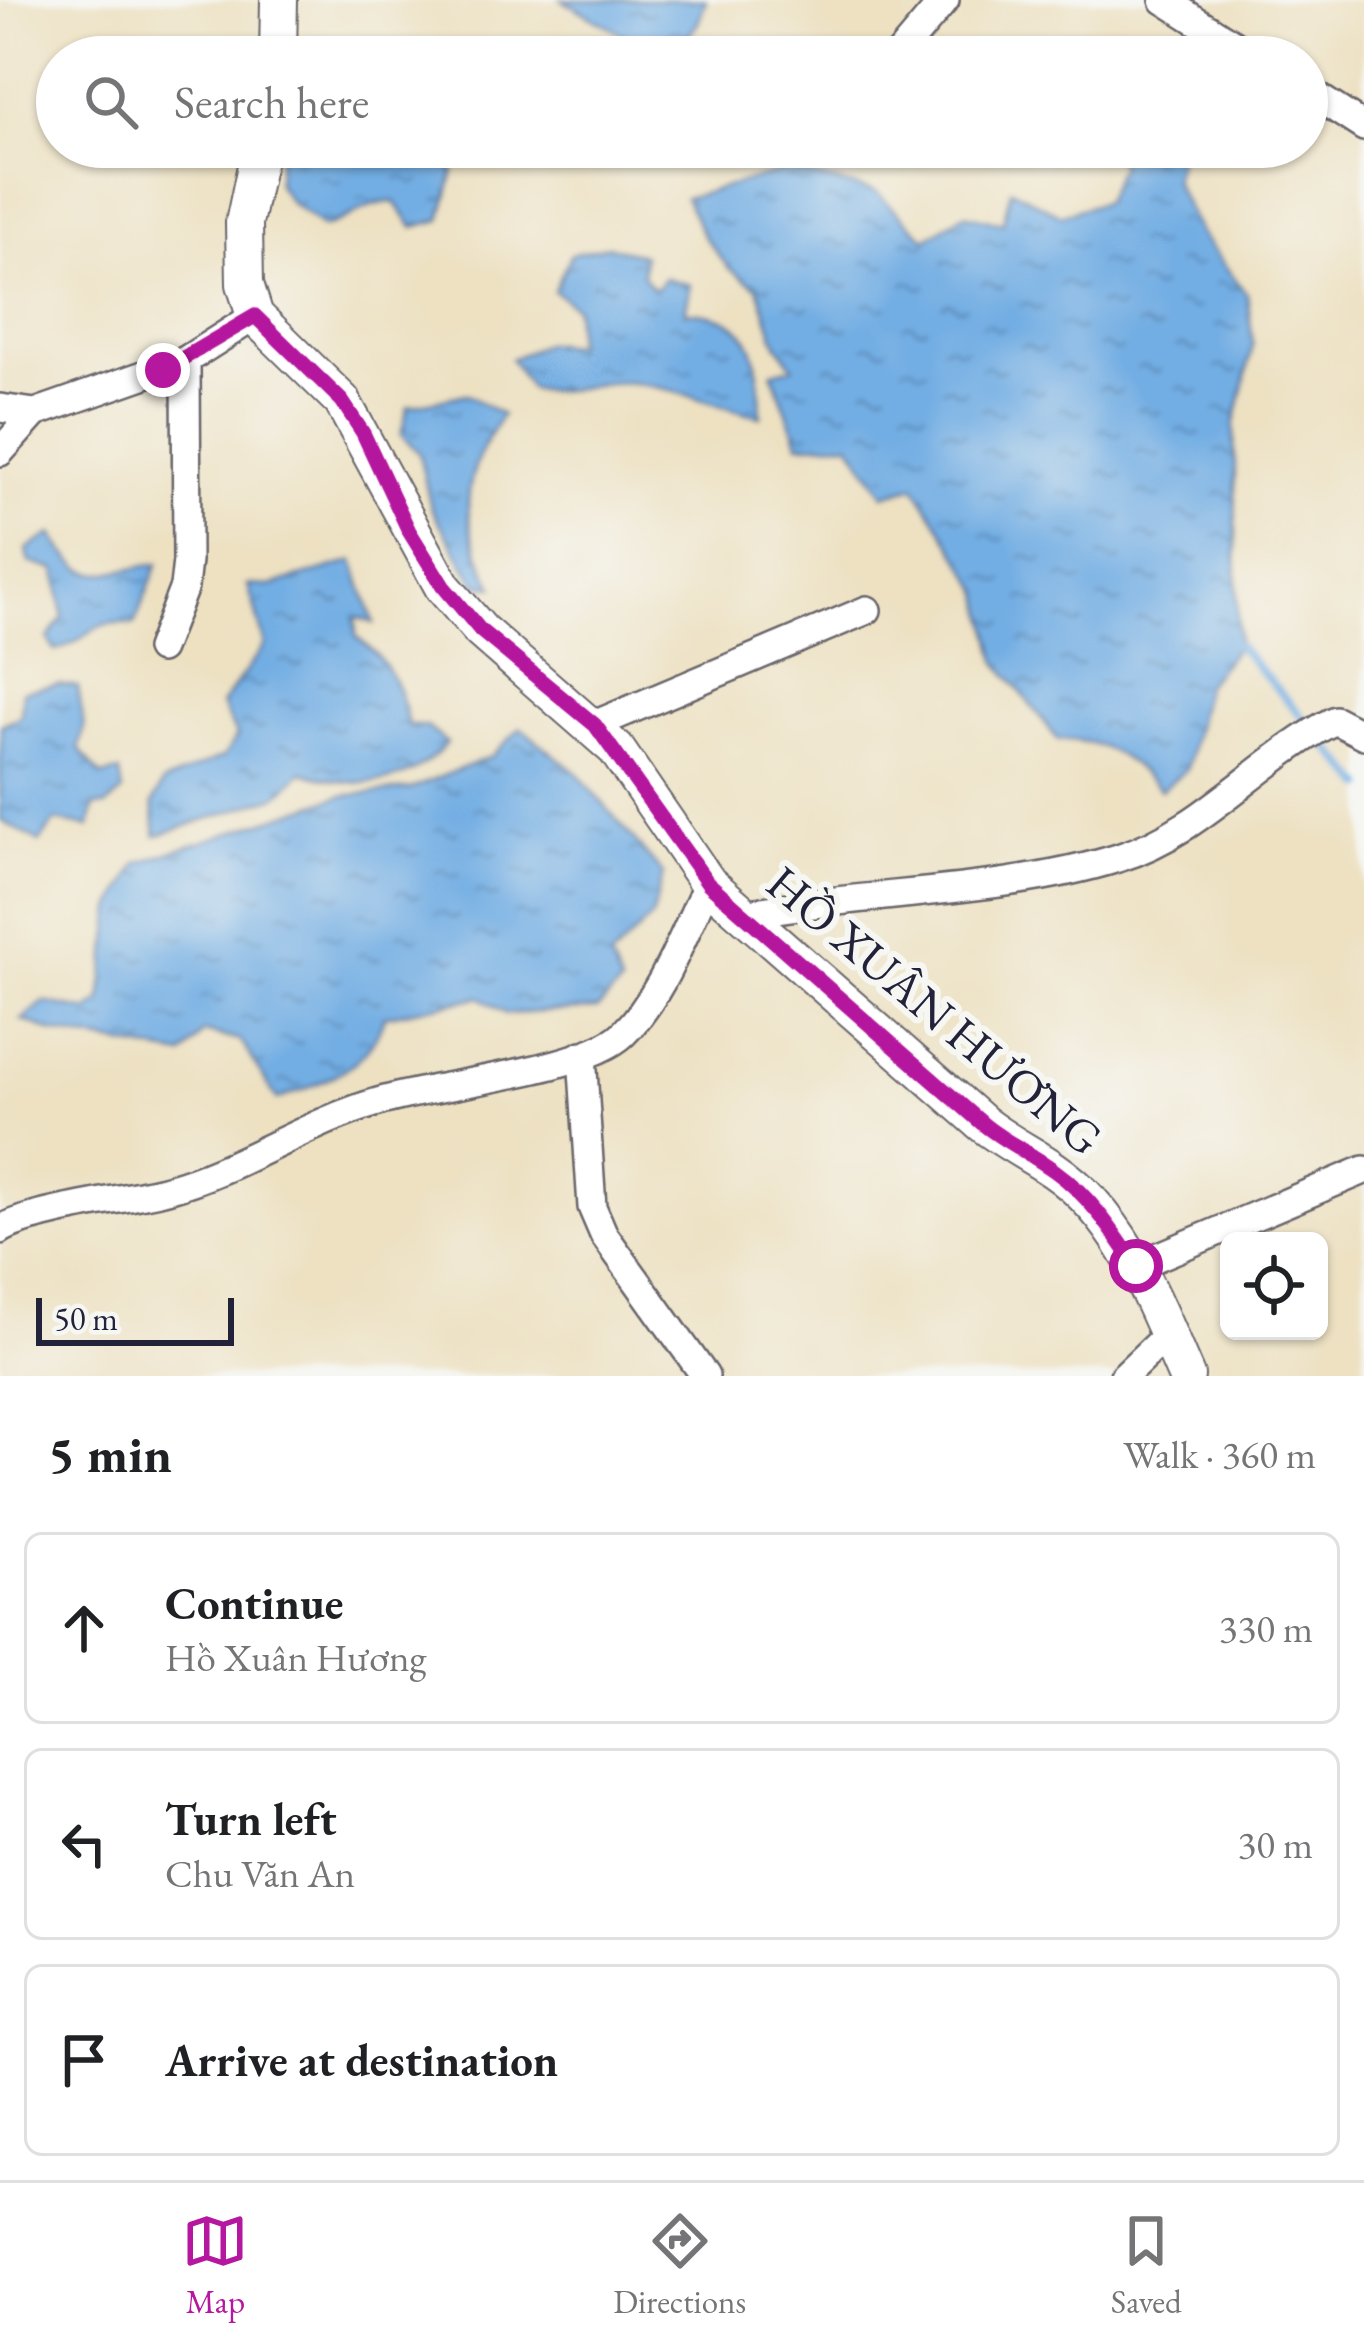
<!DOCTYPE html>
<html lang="en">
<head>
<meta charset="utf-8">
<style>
	:root { --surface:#fff; --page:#f2f2f2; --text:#202124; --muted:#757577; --line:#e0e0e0; --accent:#b5179e }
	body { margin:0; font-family:"EB Garamond",serif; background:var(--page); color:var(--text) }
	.controls { position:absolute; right:36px; bottom:36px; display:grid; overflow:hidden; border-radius:18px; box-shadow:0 3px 9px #0004 }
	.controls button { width:108px; height:108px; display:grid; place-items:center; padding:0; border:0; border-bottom:3px solid var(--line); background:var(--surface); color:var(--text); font:60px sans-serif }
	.scale { position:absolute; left:36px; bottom:30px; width:198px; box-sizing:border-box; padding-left:12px; border:6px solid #22223b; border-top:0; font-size:33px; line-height:42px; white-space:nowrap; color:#22223b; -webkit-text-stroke:9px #f6f6f2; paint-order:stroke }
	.stop { position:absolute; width:36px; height:36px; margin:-27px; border:9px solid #b5179e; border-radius:50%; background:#fff }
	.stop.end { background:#b5179e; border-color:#fff; box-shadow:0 3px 12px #0008 }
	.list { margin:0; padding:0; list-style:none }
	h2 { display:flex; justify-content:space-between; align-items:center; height:156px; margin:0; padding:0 48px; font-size:51px }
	h2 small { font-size:39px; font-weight:400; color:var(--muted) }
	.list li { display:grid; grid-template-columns:78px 1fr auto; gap:36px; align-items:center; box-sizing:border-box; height:192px; margin:0 24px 24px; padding:0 24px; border:3px solid var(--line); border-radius:18px }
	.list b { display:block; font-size:45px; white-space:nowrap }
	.list p { margin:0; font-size:39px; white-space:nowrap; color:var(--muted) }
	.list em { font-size:39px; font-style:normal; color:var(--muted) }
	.icon { flex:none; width:66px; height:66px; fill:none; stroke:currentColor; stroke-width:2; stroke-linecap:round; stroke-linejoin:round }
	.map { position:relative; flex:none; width:1364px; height:1376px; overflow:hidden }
	.search { position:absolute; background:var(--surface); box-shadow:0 3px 9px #0004; left:36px; right:36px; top:36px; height:132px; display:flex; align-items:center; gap:30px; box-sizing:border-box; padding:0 42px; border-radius:66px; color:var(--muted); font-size:45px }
	.sheet { height:804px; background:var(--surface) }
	nav { display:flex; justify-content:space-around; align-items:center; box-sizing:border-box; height:168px; border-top:3px solid var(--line); background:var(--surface); font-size:33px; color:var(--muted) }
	nav a { display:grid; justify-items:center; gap:6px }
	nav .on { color:var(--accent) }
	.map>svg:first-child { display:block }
	.water { fill:url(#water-ripples); stroke:#4a688f; stroke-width:3 }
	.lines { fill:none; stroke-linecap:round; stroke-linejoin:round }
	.stream { stroke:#72ade3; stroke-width:8 }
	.minor-casing { stroke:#69656a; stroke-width:32 }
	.tertiary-casing { stroke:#69656a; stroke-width:40 }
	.minor { stroke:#fff; stroke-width:27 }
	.tertiary { stroke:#fff; stroke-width:36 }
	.route { stroke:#b5179e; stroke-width:15 }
	.labels { text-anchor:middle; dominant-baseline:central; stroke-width:12; stroke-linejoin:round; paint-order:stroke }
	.street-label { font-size:48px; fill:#22223b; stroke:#f6f6f2 }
</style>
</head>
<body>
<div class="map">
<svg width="1364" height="1376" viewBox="0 0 1364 1376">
	<defs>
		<pattern id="water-ripples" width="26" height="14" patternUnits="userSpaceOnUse" patternTransform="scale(3)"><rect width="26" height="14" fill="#72ade3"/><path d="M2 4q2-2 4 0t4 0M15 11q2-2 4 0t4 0" fill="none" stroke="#5d8cb9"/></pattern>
	</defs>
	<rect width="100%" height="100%" fill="#f6f6f2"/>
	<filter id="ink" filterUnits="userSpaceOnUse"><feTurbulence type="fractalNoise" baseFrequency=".00833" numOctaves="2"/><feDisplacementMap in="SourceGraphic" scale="24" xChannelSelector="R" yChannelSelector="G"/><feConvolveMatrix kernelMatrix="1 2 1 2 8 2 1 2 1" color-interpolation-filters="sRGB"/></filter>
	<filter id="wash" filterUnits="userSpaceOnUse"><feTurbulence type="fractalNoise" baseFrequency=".004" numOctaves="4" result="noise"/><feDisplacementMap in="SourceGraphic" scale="48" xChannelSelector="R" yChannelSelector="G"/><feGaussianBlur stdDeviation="2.7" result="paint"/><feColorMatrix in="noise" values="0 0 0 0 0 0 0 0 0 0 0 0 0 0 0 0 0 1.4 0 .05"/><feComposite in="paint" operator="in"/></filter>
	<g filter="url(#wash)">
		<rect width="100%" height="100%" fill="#ede1c2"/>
		<path class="water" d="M562,0H706L698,23L677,51L655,53Z
			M280,147H453L442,160L454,171L441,220L413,227L395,202C364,202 352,220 323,227L291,203L277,183Z
			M1113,147H1181L1173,180L1200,234L1247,294L1253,345L1234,427L1238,646L1205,685L1187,769L1161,790C1130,760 1103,738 1058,740L997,661L981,591L915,486L884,495L850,443L799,444L772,372L793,367L776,342L758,288L730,269L704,237L685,198L789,170L876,192L926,239L964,214L1003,223L1011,189L1061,215L1104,202L1120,165Z
			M608,246L643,255V276L654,290L665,278L691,285L685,312C756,314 759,354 761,416C718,407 673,387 631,383C590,379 570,398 529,388L511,359L546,343L575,345V307L554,291L571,254Z
			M466,394L502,415C459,482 458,517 494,587L476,584L431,508L419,453L401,435L408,407Z
			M52,534C89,592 98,571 158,564L134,625C90,616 91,641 55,651L48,639L63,617L56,570L29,562L27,549Z
			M354,561L374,623L355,617L356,636C388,661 400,686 408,725L427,727L447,743C406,790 358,789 302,772L277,796L156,836L153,803L163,783L224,756L237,736L221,705L265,645L248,585L270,586Z
			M58,684L78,687L84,728L79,749L101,776L120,772L123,792L106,806H94L90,827L55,821L40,842L0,820L1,725L21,716L23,691Z
			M521,728L578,774L663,874L652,917L610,959L621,985L597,1009L506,1014L480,997L384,1016C371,1067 323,1082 277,1100L241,1041L204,1032L184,1056L53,1032L22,1020L44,1002L88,1011L101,1002L113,908L138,863L341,796L411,789L490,757Z"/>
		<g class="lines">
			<path class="stream" d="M1238,646L1310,725
				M1320,737L1364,786"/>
		</g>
	</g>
	<g filter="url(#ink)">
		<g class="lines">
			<defs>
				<path id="minor" d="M1164,0L1254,57
					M897,57L945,0
					M1307,90L1364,127
					M0,408L35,413
					M0,452L35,413L186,360L255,316
					M160,649L184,587L187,561L186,360
					M594,725L867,610
					M746,914C863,892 1008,893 1118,858C1203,832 1259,759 1335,720L1364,735
					M582,1055L592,1207L604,1235L705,1376
					M0,1230C29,1211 126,1200 167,1189C241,1169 305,1123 378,1102C436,1084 584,1071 623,1034C663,995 684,932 708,883
					M1136,1266L1364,1170
					M1124,1376L1168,1334"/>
				<path id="tertiary" d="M278,57L279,0
					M260,147L244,223L245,284L255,316L342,401L443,587L481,631L616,749L708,883L983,1124C1006,1142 1031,1154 1054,1170C1123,1217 1154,1303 1186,1376"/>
			</defs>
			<use href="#minor" class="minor-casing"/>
			<use href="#tertiary" class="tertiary-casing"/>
			<use href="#minor" class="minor"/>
			<use href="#tertiary" class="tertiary"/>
		</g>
	</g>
	<g class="lines" filter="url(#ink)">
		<path class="route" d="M163,370L255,316L342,401L363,433L409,531L443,586L481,631L595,725L708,883L983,1124C1006,1143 1032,1154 1055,1171C1089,1195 1113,1231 1136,1266"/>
	</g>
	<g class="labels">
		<g class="street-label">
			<text transform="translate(935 1010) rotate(40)">HỒ XUÂN HƯƠNG</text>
		</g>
	</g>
</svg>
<div class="controls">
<button><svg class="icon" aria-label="locate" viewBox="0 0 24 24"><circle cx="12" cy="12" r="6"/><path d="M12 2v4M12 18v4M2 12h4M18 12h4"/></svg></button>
</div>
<div class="scale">50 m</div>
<div class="stop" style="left:1136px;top:1266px"></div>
<div class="stop end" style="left:163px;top:370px"></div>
<div class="search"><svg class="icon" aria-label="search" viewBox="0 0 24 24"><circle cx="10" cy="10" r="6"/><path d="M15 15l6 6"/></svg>Search here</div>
</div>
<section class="sheet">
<h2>5 min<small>Walk · 360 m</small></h2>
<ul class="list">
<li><svg class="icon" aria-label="ahead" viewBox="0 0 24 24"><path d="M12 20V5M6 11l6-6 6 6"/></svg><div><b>Continue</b><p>Hồ Xuân Hương</p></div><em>330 m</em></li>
<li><svg class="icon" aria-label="left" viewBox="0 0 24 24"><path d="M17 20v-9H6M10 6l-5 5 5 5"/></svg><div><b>Turn left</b><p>Chu Văn An</p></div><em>30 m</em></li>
<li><svg class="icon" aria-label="arrive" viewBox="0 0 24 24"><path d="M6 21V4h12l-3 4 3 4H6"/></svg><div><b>Arrive at destination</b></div></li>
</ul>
</section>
<nav>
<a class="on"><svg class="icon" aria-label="map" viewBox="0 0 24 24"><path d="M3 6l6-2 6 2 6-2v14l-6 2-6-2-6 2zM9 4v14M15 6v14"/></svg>Map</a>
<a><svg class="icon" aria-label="directions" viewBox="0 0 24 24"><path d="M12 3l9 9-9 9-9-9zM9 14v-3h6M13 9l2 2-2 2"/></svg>Directions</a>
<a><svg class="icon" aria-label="saved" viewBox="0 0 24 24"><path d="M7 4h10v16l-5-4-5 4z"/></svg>Saved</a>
</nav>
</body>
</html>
